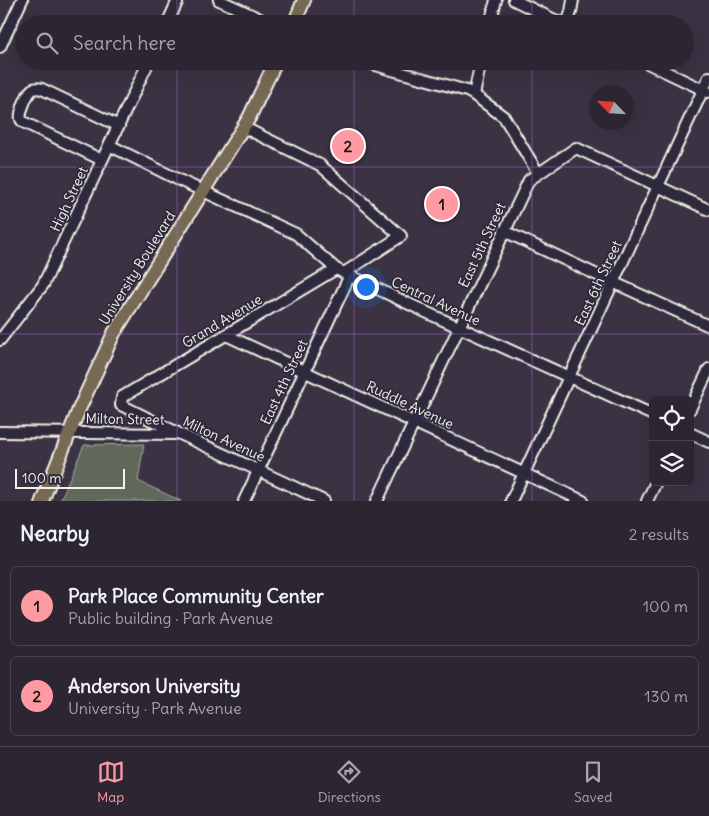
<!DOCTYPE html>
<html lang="en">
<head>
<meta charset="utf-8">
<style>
	:root { --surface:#2c2632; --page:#38323e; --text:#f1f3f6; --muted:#a6a5ac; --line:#48434d; --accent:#ff9aa2 }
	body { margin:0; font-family:Delius,sans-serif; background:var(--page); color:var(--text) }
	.controls { position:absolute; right:15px; bottom:15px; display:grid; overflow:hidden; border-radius:8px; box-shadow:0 5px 20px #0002 }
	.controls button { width:45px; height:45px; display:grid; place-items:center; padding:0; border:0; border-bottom:1px solid var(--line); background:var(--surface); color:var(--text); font:25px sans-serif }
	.compass { position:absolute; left:589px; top:85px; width:45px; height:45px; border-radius:50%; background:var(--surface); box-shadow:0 5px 20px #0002; rotate:295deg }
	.scale { position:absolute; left:15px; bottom:12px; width:110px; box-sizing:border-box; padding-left:5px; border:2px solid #f4f1e8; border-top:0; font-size:14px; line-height:18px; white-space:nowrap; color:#f4f1e8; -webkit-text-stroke:4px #2f2a3d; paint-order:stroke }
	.you { position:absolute; left:365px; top:286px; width:18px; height:18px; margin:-12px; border:4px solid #fff; border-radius:50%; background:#1a73e8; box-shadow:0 0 0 8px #1a73e833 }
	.badge { display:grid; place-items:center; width:32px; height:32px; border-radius:50%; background:var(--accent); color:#111; font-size:16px; font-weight:700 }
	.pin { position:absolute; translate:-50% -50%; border:2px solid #fff; box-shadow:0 1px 5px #0006 }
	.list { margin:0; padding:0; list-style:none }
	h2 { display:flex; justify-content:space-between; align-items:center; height:65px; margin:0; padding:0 20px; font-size:21px }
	h2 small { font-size:16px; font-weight:400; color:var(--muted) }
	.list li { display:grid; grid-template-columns:32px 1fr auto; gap:15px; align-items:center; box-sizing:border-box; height:80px; margin:0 10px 10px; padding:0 10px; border:1px solid var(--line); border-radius:8px }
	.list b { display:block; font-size:19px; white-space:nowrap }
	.list p { margin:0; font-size:16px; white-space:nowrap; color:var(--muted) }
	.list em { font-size:16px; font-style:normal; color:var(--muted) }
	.icon { flex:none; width:28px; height:28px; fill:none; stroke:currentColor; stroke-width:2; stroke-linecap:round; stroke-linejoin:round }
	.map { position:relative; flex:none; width:709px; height:501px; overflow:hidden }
	.search { position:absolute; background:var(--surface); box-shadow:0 5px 20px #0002; left:15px; right:15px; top:15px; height:55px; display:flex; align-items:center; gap:12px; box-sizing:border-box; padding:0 18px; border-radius:28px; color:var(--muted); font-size:19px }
	.sheet { height:245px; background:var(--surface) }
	nav { display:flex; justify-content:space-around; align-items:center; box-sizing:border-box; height:70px; border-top:1px solid var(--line); background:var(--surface); font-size:14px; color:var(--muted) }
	nav a { display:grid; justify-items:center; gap:2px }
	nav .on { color:var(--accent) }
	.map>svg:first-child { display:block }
	.green { fill:#61685b; stroke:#aaaca2 }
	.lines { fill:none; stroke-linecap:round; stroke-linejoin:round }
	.minor-casing { stroke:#f4f1e8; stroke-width:14 }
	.major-casing { stroke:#f4f1e8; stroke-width:16 }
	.minor { stroke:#2f2a3d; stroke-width:10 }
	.major { stroke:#776a54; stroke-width:12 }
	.grid { fill:none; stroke:#9f67cb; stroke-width:1; stroke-opacity:0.55 }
	.labels { text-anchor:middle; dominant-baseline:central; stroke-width:4; stroke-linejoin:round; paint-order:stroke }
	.street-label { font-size:14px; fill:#f4f1e8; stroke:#2f2a3d }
</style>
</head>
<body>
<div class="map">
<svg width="709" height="501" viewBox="0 0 709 501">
	<rect width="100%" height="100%" fill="#3b3243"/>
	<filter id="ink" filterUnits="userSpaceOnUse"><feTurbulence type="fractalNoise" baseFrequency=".02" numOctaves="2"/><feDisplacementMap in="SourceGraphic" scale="10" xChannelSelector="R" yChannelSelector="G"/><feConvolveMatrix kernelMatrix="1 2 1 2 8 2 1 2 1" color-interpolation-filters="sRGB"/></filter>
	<g filter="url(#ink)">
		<path class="green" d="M144,444L138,481L181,501H60L84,445Z"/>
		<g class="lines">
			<defs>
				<path id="minor" d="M219,0L271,24
					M514,0L563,24
					M167,24L178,0
					M490,24L496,0
					M567,24L571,12L573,0
					M0,47L22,0
					M363,61L392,70L439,83L467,91L474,95L504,117L538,173
					M643,61L708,92
					M474,95L481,61
					M243,127L320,165L401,236L344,273
					M109,145L179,180L296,234L336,269L432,315L653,415
					M102,160L23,122C22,121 21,120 21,119C19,113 28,91 33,89C36,88 39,88 42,89L119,126
					M504,231L595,274L709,326
					M226,335L583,501
					M0,340L43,285L149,61
					M690,409L709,369
					M0,432L174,434
					M690,433L709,442
					M244,501L350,275
					M324,501L180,434L121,405L122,397L336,269
					M377,501L529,180L576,148L709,210
					M511,501L709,77
					M647,501L656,482"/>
				<path id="major" d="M294,24L304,0
					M42,501L80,407L114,333L249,118L276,61"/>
			</defs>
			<use href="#minor" class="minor-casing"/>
			<use href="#major" class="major-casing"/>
			<use href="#minor" class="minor"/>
			<use href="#major" class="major"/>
		</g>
	</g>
	<path class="grid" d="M177,0V24M354,0V24M532,0V24M177,61V501M354,61V501M532,61V501M0,167H709M0,334H709"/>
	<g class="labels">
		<g class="street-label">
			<text transform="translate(69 199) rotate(-65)">High Street</text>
			<text transform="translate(482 245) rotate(-65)">East 5th Street</text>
			<text transform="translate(137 268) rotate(-58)">University Boulevard</text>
			<text transform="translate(598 283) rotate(-65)">East 6th Street</text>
			<text transform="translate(436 301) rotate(25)">Central Avenue</text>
			<text transform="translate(222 321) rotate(-31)">Grand Avenue</text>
			<text transform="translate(284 382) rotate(-65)">East 4th Street</text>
			<text transform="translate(410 405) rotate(25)">Ruddle Avenue</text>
			<text transform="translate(125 419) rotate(1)">Milton Street</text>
			<text transform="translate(224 439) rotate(25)">Milton Avenue</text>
		</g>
	</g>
</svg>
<div class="controls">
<button><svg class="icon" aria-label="locate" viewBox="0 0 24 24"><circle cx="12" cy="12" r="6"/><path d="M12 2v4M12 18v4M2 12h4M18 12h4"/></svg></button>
<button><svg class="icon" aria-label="layers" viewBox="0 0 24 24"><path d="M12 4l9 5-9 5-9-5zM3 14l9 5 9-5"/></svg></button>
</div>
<svg class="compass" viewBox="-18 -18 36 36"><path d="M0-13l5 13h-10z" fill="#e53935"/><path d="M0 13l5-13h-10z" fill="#a6a5ac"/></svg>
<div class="scale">100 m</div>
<div class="you"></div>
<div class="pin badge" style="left:442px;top:204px">1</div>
<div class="pin badge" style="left:348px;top:146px">2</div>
<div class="search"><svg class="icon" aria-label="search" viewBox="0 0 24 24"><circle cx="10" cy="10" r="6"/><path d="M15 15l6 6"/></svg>Search here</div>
</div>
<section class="sheet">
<h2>Nearby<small>2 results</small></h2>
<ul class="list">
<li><span class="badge">1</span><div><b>Park Place Community Center</b><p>Public building · Park Avenue</p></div><em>100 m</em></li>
<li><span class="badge">2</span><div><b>Anderson University</b><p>University · Park Avenue</p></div><em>130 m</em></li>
</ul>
</section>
<nav>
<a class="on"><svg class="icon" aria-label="map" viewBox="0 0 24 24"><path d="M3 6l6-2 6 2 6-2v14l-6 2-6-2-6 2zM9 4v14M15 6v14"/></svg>Map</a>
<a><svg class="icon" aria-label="directions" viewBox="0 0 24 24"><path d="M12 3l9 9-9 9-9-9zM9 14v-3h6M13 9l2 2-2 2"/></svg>Directions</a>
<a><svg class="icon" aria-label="saved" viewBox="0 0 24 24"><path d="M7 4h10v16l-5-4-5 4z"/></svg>Saved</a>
</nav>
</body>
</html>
